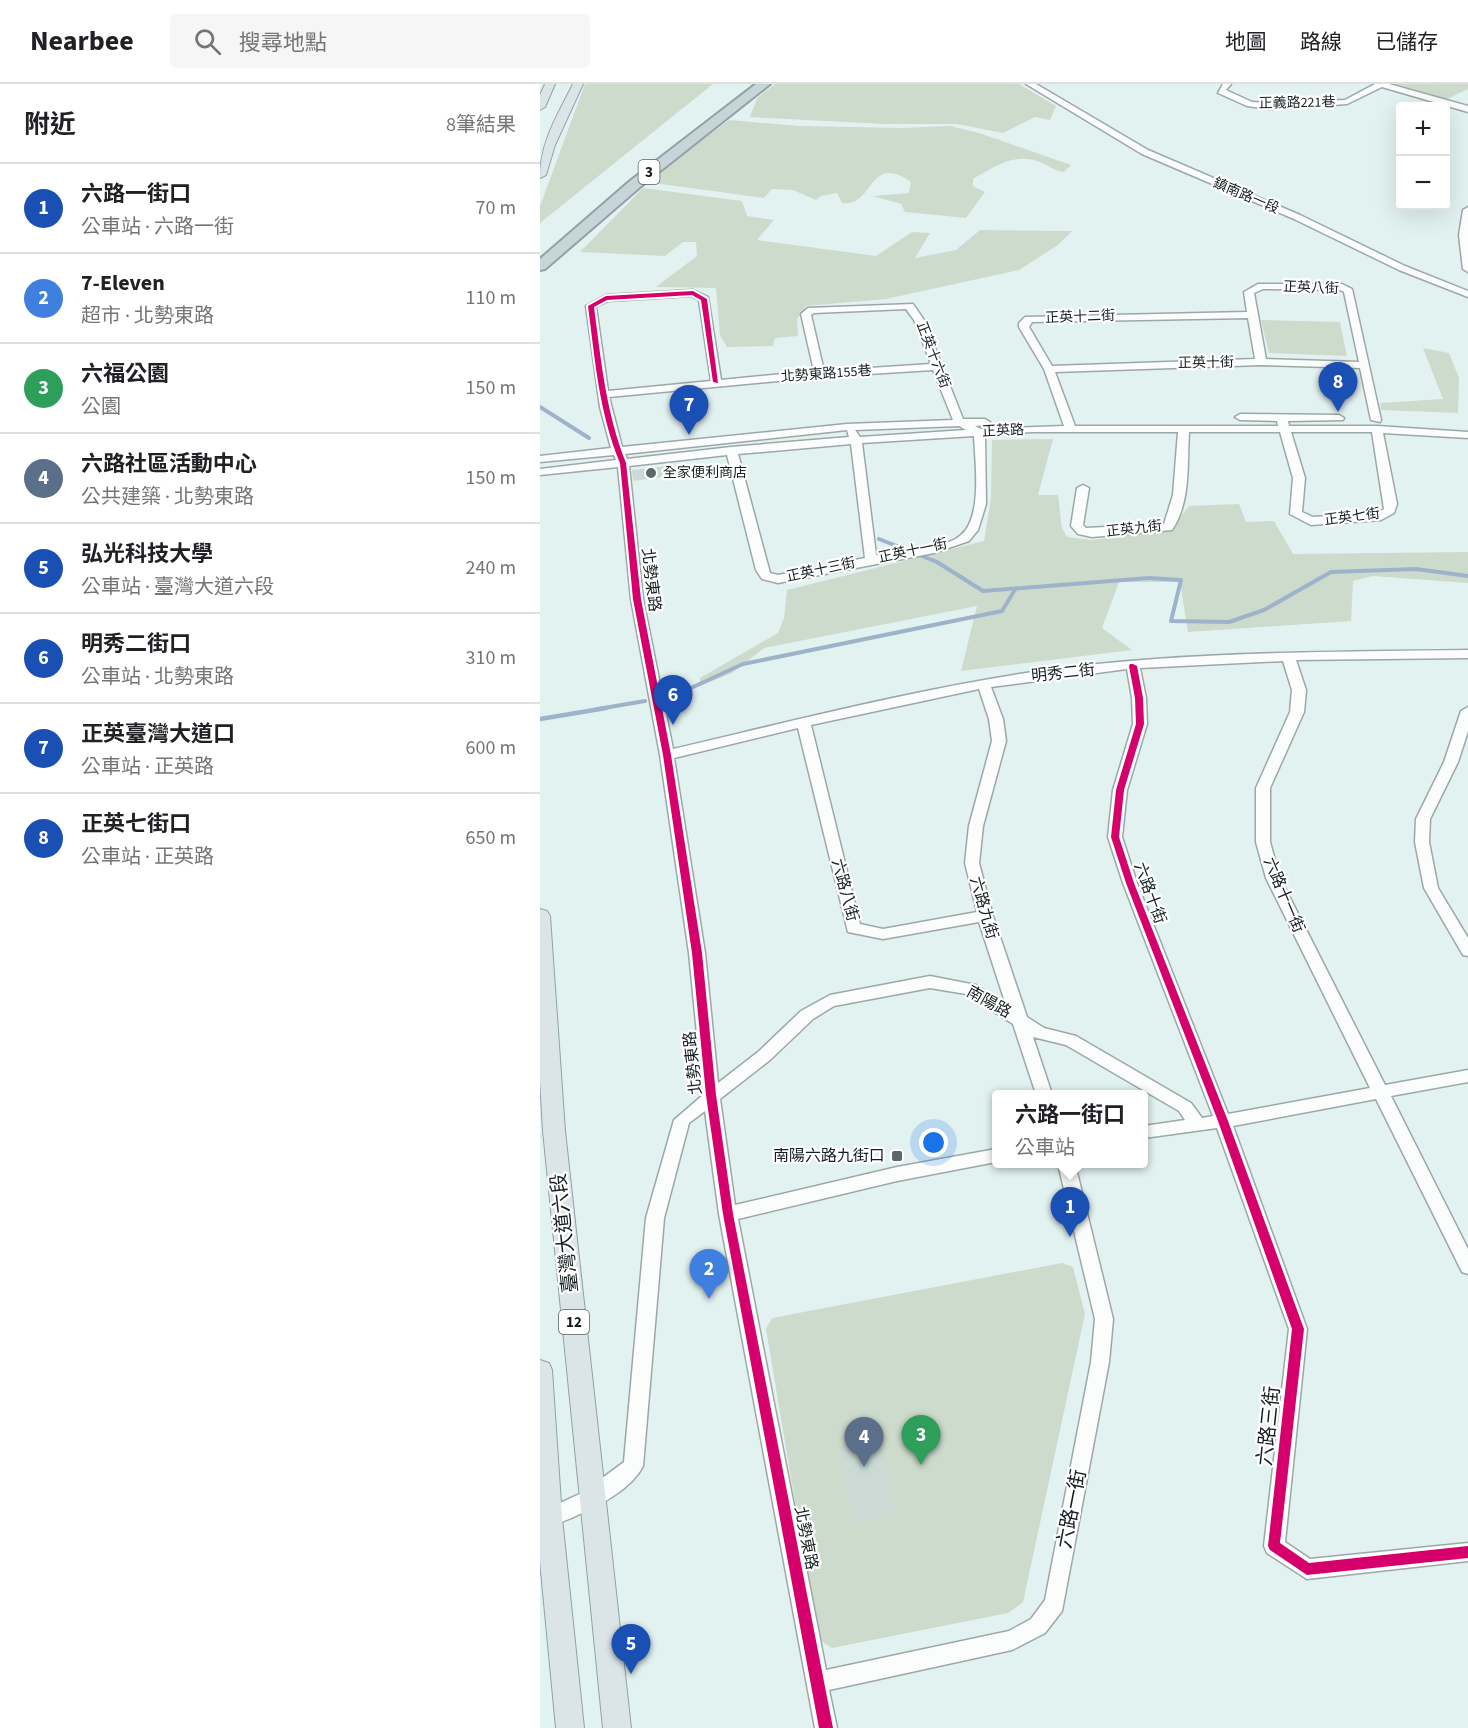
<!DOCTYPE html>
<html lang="zh-TW">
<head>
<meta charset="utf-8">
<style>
	:root { --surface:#fff; --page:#f6f6f6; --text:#202124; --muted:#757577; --line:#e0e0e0; --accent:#b45309 }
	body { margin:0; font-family:"Source Sans 3","Noto Sans TC",sans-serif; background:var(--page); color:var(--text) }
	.controls { position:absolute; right:18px; top:18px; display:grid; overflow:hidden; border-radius:6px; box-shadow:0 6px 24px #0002 }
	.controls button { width:54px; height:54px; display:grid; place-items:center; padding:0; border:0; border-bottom:2px solid var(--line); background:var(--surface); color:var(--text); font:30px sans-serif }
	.you { position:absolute; left:394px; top:1059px; width:21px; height:21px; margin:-15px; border:4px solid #fff; border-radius:50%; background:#1a73e8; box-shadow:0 0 0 9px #1a73e833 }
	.badge { display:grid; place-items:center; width:39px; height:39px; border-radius:50%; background:var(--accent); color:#fff; font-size:20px; font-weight:700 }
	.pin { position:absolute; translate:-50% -50px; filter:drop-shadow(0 2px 3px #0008) }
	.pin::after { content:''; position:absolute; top:32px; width:21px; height:18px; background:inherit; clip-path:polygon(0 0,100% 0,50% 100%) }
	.popup { position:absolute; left:452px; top:1006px; width:156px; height:78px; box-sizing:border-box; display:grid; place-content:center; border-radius:6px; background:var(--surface); filter:drop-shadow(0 2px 4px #0005); font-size:20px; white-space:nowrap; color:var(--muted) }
	.popup b { font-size:22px; color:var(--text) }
	.popup::after { content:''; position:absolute; left:50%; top:100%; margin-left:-12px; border:12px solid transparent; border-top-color:var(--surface) }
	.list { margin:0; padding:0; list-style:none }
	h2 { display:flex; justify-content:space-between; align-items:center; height:78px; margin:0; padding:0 24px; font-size:26px }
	h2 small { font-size:20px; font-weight:400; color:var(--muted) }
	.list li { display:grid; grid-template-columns:39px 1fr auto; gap:18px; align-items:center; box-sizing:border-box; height:90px; padding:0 24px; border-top:2px solid var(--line) }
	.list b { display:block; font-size:22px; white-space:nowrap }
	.list p { margin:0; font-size:20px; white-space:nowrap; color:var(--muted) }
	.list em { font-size:20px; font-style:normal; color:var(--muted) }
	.icon { flex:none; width:33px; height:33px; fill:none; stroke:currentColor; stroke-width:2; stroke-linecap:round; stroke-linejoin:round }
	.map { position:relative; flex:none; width:928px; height:1644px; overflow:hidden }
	header { display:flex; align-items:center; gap:36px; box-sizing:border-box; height:84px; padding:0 30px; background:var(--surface); border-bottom:2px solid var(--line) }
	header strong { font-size:28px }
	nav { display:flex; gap:33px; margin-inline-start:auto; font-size:21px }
	.search { width:420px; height:54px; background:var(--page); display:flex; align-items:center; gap:15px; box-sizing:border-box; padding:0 21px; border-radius:6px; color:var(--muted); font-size:22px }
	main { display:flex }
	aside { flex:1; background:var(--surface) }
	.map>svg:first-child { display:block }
	.green { fill:#cddbcd }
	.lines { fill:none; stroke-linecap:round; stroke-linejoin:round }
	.stream-far1 { stroke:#9eb3ca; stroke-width:4 }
	.stream { stroke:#9eb3ca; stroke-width:4.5 }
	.building { fill:#cbdad5 }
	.minor-casing { stroke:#9ca8a7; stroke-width:3 }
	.major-casing { stroke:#8ea3a7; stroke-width:2 }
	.highway-casing { stroke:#8ea3a7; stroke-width:4 }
	.minor { fill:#fbfdfd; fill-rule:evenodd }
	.major { fill:#dbe5e8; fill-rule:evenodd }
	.highway { fill:#c7d5d9; fill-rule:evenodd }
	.cycleway-casing { stroke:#fff; stroke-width:4 }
	.cycleway { fill:#d6006c; fill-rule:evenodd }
	.poi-dot { fill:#5d6968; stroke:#fff; stroke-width:2 }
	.labels { text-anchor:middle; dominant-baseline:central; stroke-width:4.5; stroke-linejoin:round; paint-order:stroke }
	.far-street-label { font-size:14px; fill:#151f1f; stroke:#fff }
	.far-poi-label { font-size:14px; fill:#151f1f; stroke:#fff; text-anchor:start }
	.shield { fill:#fff; stroke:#5b6262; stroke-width:1.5 }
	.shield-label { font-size:15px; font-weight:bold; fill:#151f1f }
	.street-label { font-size:16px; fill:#151f1f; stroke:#fff }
	.poi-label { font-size:16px; fill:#151f1f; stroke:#fff; text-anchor:end }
	.near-street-label { font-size:20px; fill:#151f1f; stroke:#fff }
</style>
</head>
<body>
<header>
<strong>Nearbee</strong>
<div class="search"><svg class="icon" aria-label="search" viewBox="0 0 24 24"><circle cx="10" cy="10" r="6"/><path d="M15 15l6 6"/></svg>搜尋地點</div>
<nav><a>地圖</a><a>路線</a><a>已儲存</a></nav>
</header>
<main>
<aside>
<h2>附近<small>8筆結果</small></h2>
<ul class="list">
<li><span class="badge" style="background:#1a4fb4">1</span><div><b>六路一街口</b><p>公車站 · 六路一街</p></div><em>70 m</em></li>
<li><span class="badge" style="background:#3f7fe0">2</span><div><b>7-Eleven</b><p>超市 · 北勢東路</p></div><em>110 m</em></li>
<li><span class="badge" style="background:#2e9e5b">3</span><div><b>六福公園</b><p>公園</p></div><em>150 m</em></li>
<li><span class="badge" style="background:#5c6f8a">4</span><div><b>六路社區活動中心</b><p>公共建築 · 北勢東路</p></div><em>150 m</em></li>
<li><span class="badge" style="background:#1a4fb4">5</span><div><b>弘光科技大學</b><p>公車站 · 臺灣大道六段</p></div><em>240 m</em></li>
<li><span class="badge" style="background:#1a4fb4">6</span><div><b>明秀二街口</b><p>公車站 · 北勢東路</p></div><em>310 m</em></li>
<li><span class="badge" style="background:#1a4fb4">7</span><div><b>正英臺灣大道口</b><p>公車站 · 正英路</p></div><em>600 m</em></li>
<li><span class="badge" style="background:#1a4fb4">8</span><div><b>正英七街口</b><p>公車站 · 正英路</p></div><em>650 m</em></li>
</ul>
</aside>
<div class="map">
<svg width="928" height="1644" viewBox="0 0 928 1644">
	<rect width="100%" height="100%" fill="#e2f2f1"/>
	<path class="green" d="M45,0H173L0,139V122Z
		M235,0H479L516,22L510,36L495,33L463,49L417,40H344L210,33L217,14Z
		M855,0H928V5L907,15Z
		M189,36L259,42L362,44L410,42L439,49L531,81L524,88C513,87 507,80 497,77C474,69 452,84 433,95V102L445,108L426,134L365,128L361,120L333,112L369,109L371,98C328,68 334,124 302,119L297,109L281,112L276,116L253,106L232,105L224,114L106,98Z
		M103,104L202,117L207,132L234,136L217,156L336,172L372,148L390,149L375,174L416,166L440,146L532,147L518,161L479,186L346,215L266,222L257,235L258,252L235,254L233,262L187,263L180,251L176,204L116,203L157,172L156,158H143L125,172L40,168Z
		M721,236L800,238L807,272L729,269Z
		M883,264L909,269L919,294L918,329L841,326L840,319L903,315Z
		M513,355L498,411H518L522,444L527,453L552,456L630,446L649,422L699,420L706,438L734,437L753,470L928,468V499L833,492L813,497L811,537L648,548L640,498H579L562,544L592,566L421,587L437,522L224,564L192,589L160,602V594L238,549L244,534L247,506L444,457L451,415L452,356Z
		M522,1179L533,1183L545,1230L483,1518L468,1529L292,1564L278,1555L226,1245L232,1234Z"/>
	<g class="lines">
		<path class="stream-far1" d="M0,323L49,354
			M339,455L397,478L443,507L609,494L641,496L631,537L689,538L724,526L791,488L876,485L928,492
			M127,615L203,580L462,527L476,504
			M58,625L105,617"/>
		<path class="stream" d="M0,635L66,624"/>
	</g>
	<path class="building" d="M128,382L131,392L93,397L92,386Z
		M339,1356L357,1430L315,1440L298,1366Z"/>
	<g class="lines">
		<defs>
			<path id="minor" d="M486,0H496L608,66L760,131L865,182L928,207V213L859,186L754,135L602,70Z
				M683,0H691L686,6L712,18L729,19L805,16L835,0H849L928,22V28L842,3L807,20L729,25L707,22L678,9Z
				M928,123V188L923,185L919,151L923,126Z
				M718,200H802L812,205L841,336L840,338L831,336L820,284L721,281L515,288L535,342H738L737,337L700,336L695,333L700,330L799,331L804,334L803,336L748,337L749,342H837L928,348V354L843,349L857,420L854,429L841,436L771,441L750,430L753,394L740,348H649C647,380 651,418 632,446L552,453L538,450L531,442L537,404L543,401L549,404L543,441L546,444L624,440L633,411L638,348H492L445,351L446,420L438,446L429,457L394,469L238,499L222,495L216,486L187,371L89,382L103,515L133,665C257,636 380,604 506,586C646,567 787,568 928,566V574L756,576L766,606L764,628L730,704V758L740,794L845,1001L928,986V998L851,1012L928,1165V1190L922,1188L836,1015L693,1042L767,1245L745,1458L770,1475L928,1459V1477L767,1495L727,1469L724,1462L749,1245L677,1044L604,1054V1042L645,1036L639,1027L526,961L493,953L512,1010H496L473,940L426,910L390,904L294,922L273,935L230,976L180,1015L195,1121L357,1083L456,1065V1078L357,1097L198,1135L286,1586L469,1547L491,1535L505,1516L551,1278L555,1235L518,1080H535L573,1235L569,1278L522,1527L505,1549L472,1566L289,1606L297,1644H275L179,1130L165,1027L149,1039L124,1134L103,1382C88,1413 31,1435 0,1446V1428L42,1409L84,1378L106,1134L134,1036L163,1011L149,869L120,671L91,515L78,383L0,391V385L76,376L74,371L0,378V372L71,364L60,323L46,222L66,211L153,206L168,213L181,296L274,287L261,230L268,224L373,220L384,236L423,335H445L450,338L445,341L435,342L441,345L524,342L504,285L479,243V239L485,233L707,228L704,208ZM723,205L800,206L804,208L819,278L726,275L714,209ZM151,212L159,216L171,297L68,307L56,223L68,217ZM366,225L374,236L391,280L284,287L271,231L274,229ZM708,234L715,275L512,282L489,243L492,238ZM393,286L413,336L307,340L82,363L69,313L280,293ZM419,342L426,346L320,353L315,346ZM307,346L309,353L191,363L87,375L85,370ZM751,348H832L844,425L838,429L773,433L762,428L765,394ZM434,352C435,377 443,433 421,451C404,466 359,468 336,471L322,359ZM311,360L325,474L238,491L230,489L198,370ZM743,577L752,606L750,628L716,704V758L726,794L830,1004L688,1030L597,799L582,753L587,706L607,640L606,614L600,584ZM587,585L592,614L593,640L573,706L568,753L583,799L673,1032L662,1034L651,1019L536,952L504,944L487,933L453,832L439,779L443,742L466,657L463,635L451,603ZM439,605L449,635L452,657L429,742L425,779L437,828L343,845L320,840L271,641ZM258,644L308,848L343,855L439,838L466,921L436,901L390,892L290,911L261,927L218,968L178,999L165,869L134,674Z
				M928,623V647L918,678L890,735L889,758L898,804L928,854V872L923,871L884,804L875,758L876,735L904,678L921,627Z"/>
			<path id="major" d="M5,0H15L5,23L0,26V11Z
				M33,0H43L15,61L6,91L0,94C0,58 17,32 33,0Z
				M0,825L7,827L10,832L25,1047L91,1644H63L3,1047L0,996Z
				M0,1276L9,1279L12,1286L22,1434L44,1644H16L0,1477Z"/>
			<path id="highway" d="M216,0H230L100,103L5,185L0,186V175L90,97Z"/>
		</defs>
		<use href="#minor" class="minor-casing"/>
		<use href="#major" class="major-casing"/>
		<use href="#highway" class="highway-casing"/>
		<use href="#minor" class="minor"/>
		<use href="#major" class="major"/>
		<use href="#highway" class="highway"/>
		<defs>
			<path id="cycleway" d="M153,207L167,215L178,299L173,298L161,216L152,211L67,216L54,223C61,276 66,329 86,379L101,515L131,671L162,869L176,1011L193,1130L293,1644H279L183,1130L166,1011L152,869L123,671L93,515L80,379C59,329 55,275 48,222L66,212Z
				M590,580H593L597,582L603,614L604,640L584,706L579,753L594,799L688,1037L764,1245L740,1459L769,1479L928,1462V1474L767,1491L730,1466L728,1462L752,1245L678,1037L586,799L571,753L576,706L596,640L595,614L589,582Z"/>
		</defs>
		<use href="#cycleway" class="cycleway-casing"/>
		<use href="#cycleway" class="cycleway"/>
	</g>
	<g class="poi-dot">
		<circle cx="111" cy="389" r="6"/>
		<rect x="351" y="1066" width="12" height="12" rx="3"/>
	</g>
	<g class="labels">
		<g class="far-street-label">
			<text transform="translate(757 19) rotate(-1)">正義路221巷</text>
			<text transform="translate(706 112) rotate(23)">鎮南路一段</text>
			<text transform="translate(771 204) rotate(2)">正英八街</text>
			<text transform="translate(540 233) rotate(-2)">正英十二街</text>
			<text transform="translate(393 271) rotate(69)">正英十六街</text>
			<text transform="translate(666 279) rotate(-1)">正英十街</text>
			<text transform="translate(286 290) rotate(-4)">北勢東路155巷</text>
			<text transform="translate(463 347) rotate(-3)">正英路</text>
			<text transform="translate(812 433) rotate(-7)">正英七街</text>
			<text transform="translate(594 445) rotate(-6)">正英九街</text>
			<text transform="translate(373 467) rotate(-12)">正英十一街</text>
			<text transform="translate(281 486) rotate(-12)">正英十三街</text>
		</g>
		<g class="far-poi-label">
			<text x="123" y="389">全家便利商店</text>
		</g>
		<g class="shield">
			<rect x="98.5" y="76" width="21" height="24" rx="4.5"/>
			<rect x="19" y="1226" width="30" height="24" rx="4.5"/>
		</g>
		<g class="shield-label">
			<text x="109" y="88">3</text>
			<text x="34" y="1238">12</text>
		</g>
		<g class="street-label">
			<text transform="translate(111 496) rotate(83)">北勢東路</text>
			<text transform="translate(523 589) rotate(-6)">明秀二街</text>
			<text transform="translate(305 806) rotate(75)">六路八街</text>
			<text transform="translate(610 809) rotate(70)">六路十街</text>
			<text transform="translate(744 811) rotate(67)">六路十一街</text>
			<text transform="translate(444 824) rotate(74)">六路九街</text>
			<text transform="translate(449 918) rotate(29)">南陽路</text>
			<text transform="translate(153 979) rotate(-96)">北勢東路</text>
			<text transform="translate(266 1454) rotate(79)">北勢東路</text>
		</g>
		<g class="poi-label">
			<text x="345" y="1072">南陽六路九街口</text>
		</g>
		<g class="near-street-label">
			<text transform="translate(25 1149) rotate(-96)">臺灣大道六段</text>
			<text transform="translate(729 1342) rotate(-84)">六路三街</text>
			<text transform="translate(532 1425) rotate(-79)">六路一街</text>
		</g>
	</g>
</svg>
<div class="controls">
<button>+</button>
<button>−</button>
</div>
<div class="you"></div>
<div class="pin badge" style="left:530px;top:1153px;background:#1a4fb4">1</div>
<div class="popup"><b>六路一街口</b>公車站</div>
<div class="pin badge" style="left:169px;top:1215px;background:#3f7fe0">2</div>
<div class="pin badge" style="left:381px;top:1381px;background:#2e9e5b">3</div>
<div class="pin badge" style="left:324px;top:1383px;background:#5c6f8a">4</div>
<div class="pin badge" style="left:91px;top:1590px;background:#1a4fb4">5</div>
<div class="pin badge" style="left:133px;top:641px;background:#1a4fb4">6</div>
<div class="pin badge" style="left:149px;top:351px;background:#1a4fb4">7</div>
<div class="pin badge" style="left:798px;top:328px;background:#1a4fb4">8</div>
</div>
</main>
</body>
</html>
